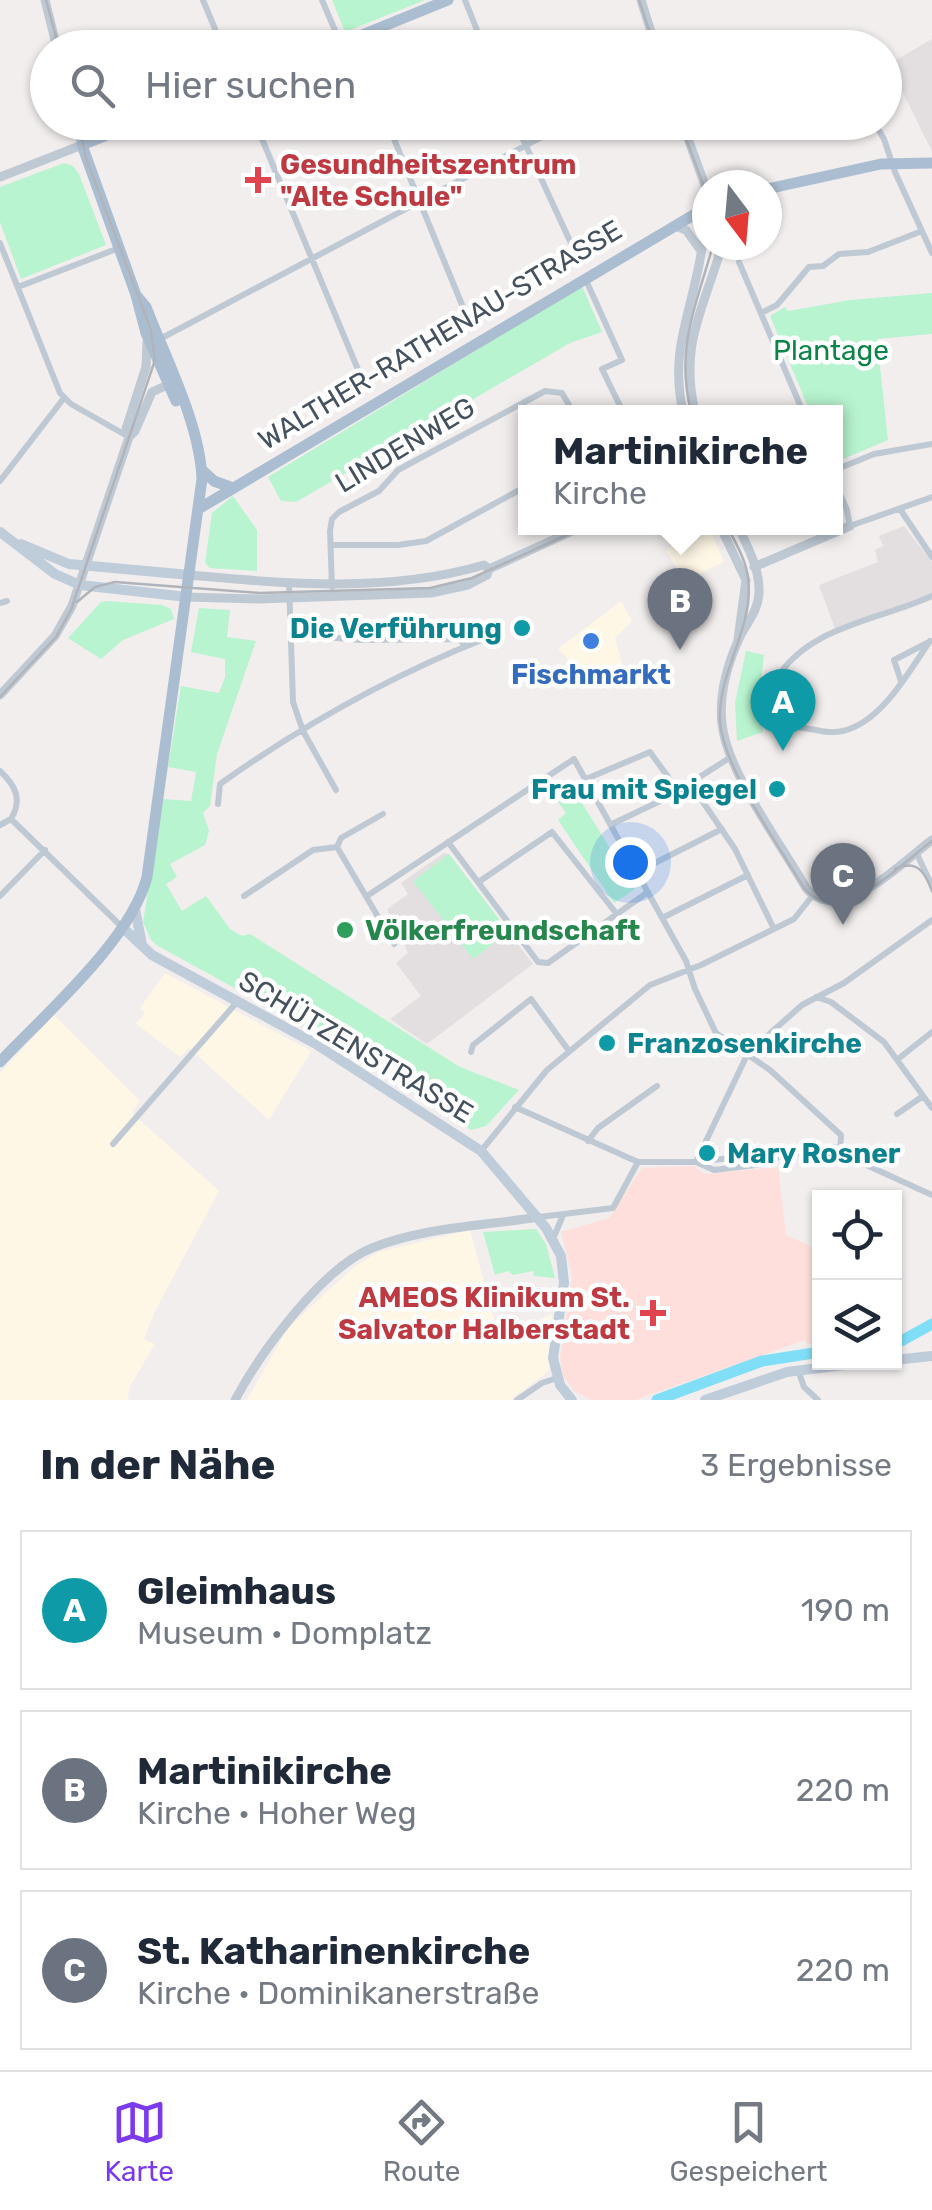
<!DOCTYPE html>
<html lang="de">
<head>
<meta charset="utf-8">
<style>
	:root { --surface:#fff; --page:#f2f2f3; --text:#1f2937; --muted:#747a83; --line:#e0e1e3; --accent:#7c3aed }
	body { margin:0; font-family:Rubik,sans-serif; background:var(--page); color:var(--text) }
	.controls { position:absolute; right:30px; bottom:30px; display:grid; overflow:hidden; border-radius:0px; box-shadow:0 2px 8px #0004 }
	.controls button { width:90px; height:90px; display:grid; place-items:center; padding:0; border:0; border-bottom:2px solid var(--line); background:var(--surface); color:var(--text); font:50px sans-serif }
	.compass { position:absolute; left:692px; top:170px; width:90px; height:90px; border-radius:50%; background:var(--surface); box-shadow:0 2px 8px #0004; rotate:164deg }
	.you { position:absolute; left:630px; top:862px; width:35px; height:35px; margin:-25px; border:8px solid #fff; border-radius:50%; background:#1a73e8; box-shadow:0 0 0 15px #1a73e833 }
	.badge { display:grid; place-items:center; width:65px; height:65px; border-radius:50%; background:var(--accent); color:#fff; font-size:32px; font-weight:700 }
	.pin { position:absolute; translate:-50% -82px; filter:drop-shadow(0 2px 5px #0008) }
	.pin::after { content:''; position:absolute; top:52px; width:35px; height:30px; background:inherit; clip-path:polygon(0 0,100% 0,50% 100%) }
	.popup { position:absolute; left:518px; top:405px; width:325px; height:130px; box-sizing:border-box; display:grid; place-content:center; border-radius:0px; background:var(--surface); filter:drop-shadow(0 2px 8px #0005); font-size:32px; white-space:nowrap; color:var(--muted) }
	.popup b { font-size:38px; color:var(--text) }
	.popup::after { content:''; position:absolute; left:50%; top:100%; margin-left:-20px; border:20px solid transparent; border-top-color:var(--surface) }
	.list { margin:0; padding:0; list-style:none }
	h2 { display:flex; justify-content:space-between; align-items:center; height:130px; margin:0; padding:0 40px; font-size:42px }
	h2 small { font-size:32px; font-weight:400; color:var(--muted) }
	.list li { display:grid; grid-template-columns:65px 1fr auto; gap:30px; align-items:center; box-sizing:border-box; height:160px; margin:0 20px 20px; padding:0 20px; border:2px solid var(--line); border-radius:0px }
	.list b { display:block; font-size:38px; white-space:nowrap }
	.list p { margin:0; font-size:32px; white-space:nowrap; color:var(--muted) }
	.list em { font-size:32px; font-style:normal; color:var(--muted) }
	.icon { flex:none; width:55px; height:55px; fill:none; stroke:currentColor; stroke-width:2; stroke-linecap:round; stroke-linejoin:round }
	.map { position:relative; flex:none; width:932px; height:1400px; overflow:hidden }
	.search { position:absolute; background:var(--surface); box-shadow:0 2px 8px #0004; left:30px; right:30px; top:30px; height:110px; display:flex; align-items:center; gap:25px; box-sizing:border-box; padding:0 35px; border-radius:55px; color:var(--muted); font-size:38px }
	.sheet { height:670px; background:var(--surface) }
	nav { display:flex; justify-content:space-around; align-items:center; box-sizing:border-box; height:140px; border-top:2px solid var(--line); background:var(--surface); font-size:28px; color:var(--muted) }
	nav a { display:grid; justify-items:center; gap:5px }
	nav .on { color:var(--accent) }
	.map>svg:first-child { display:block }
	.commercial { fill:#fef7e6 }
	.education { fill:#e3dfe0 }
	.medical { fill:#fedfdc }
	.green { fill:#b8f4cf }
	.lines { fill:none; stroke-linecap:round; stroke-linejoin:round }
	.river { stroke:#80def6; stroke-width:11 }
	.minor { stroke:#bec9d3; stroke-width:6 }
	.tertiary { stroke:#bec9d3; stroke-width:9 }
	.secondary { stroke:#bfccda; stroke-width:10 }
	.primary { stroke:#abbed1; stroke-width:11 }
	.tram { stroke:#b0b4ba; stroke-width:2.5 }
	.health-dot { fill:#e0444e; stroke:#fff; stroke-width:4 }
	.culture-dot { fill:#0f9aa8; stroke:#fff; stroke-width:4 }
	.shop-dot { fill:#3f7fe0; stroke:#fff; stroke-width:4 }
	.leisure-dot { fill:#2e9e5b; stroke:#fff; stroke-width:4 }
	.labels { text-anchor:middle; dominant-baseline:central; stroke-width:9; stroke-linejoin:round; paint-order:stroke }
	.health-label { font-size:28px; font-weight:bold; fill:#be3a42; stroke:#fff; text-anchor:start }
	.street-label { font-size:28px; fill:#45525e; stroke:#fff }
	.park-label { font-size:28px; fill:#0c8347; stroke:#fff }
	.culture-label { font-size:28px; font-weight:bold; fill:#0d838f; stroke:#fff; text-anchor:end }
	.shop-label { font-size:28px; font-weight:bold; fill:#366cbe; stroke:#fff }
	.leisure-label { font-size:28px; font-weight:bold; fill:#27864d; stroke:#fff; text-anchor:start }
</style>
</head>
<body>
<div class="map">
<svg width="932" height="1400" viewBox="0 0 932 1400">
	<rect width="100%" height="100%" fill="#f2eeee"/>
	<path class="commercial" d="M690,528H709L724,562L685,581L666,551Z
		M621,601L632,621L615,638L622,663L594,685L558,649Z
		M165,973L311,1051L269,1120L189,1048L180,1057L136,1024L145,1013L140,1008Z
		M54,1015L140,1101L132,1113L219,1191L154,1313L144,1339L155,1344L129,1388L128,1400H0V1073Z
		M470,1230L499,1337L552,1314L549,1371L510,1400H247L288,1328L353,1268L378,1252Z"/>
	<path class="education" d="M932,39V152L889,64Z
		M904,526L932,562V594L835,629L819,585L878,562L875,550L883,546L879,536Z
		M444,853L449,854L533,964L427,1044L390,1019L421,996L396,963L408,953L387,909L408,894L401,883Z"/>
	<path class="medical" d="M694,1166L704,1174L778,1167L786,1235L819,1250V1343L807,1344L805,1340L635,1400H591L574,1391L562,1374L560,1358L572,1275L561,1232L609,1218L642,1168Z"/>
	<path class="green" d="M332,0H425L345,32Z
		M64,163L73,166L79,174L106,245L21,279L0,222V187Z
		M582,286L602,332L570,343L296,502L281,501L268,477Z
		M932,293V334L877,339L888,440L836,462L835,412H814L811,406L808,407L770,316L785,307L788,311L850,300Z
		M233,496L257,530V571L210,568L205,563L212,513Z
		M107,601L162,605L171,609L174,619L123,640L101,659L68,638L101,602Z
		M199,608L230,610L227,637L256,641L217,754L210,806L203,813L209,831L205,845L170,864L177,877L166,884L182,911L206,896L230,929L242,936L250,934L460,1067L519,1090L486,1126L471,1130L324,1037L158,946L151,940L143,922L163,799L191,801L196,772L168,767L181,686L219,693L225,677V659L191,652Z
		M746,651L764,655L760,690L763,732L737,741L735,703Z
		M574,790L635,889L614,903L558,820L566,813L556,799Z
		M449,854L509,932L473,959L413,881Z
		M536,1229L546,1244L555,1278L534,1276L533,1271L513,1275L508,1271L495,1275L483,1232Z"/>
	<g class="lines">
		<path class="river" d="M894,1345L932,1324
			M657,1400L762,1361L820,1352"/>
		<path class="minor" d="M203,0L223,48
			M322,0L340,42
			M465,0L484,48
			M255,122L359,372
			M387,122L465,312
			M515,122L575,252
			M874,122L884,139L895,172L932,253
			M0,243L60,393L71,404L129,437
			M739,262L803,412
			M585,278L622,360L602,369L623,412
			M18,287L119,248
			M761,313L777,305L809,267L823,266L839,254L868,252L922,231
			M160,339L570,122
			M835,470L874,454L932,444
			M0,481L64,398
			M835,483L847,510L850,526L932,497
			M900,509L932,557
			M331,545H398L426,541L525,487
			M289,582L293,702L303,731L336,790
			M332,587L330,531L332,519L339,512L379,491L398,470L545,391L562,393L573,412
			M0,603L7,601
			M291,634L360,640L461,639L464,647
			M930,641C909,671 882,722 843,731C829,734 818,730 804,728C777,725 777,709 774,683C805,626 878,621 932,596
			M901,681L894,660L929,642
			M0,771C15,785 23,799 11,819L0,825
			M586,779L650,752L679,792L690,783L735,849L774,929
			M690,783L731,757
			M218,804L220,784C303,725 394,674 489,637
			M11,819L122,927
			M612,824L679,792
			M448,842L538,962L548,963L648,892
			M337,847L341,838L383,814
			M916,852L932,886
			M637,872L722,829
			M480,881L552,832L616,913
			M0,896L45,850
			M244,896L313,850L337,847L394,944
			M367,896L574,759L686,961L695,989L716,1033L770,1070L841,1135L840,1153L932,1195
			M662,918L748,875
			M816,997L831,1002L884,1042L932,1108
			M471,1052L473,1045L531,999L569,1051
			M898,1059L932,1032
			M515,1107L638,1162H696L748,1053L802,1005L844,983L932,920
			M897,1114L923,1096
			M588,1141L598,1128L657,1086
			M113,1144L237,1002
			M481,1151L547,1070L650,985L701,965L794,919L813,895
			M778,1157L771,1163L714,1170L696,1162L774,1153L778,1157L834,1147L840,1153L816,1158L809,1154
			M539,1217L613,1208L638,1162
			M553,1239L563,1215
			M798,1370L804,1387L818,1400
			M517,1400L542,1383L557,1378"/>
		<path class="tertiary" d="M45,0L57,48
			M641,0L656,48
			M682,122L707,191
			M0,177L82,145L76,122
			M675,226L686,230L701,251
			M683,412C671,357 686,326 697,274C702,254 704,232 707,212
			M695,412C679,343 704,309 722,245
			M129,437L126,429L146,367L147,341
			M721,528L746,580L738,639
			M739,528C748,548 760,569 759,593C758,613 745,624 738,641C727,666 719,697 722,724C727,772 781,844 806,888C840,928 903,861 932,840
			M754,567L850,526
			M190,575C288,584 388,593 484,565L489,569
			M187,597L259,599L431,593L468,585L487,575L489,569L579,528
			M0,695L55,636L72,606L129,437L135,431L152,392L172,383
			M235,1400C260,1353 322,1268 372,1248C424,1227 484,1226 538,1217"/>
		<path class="secondary" d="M0,532L55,574L80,585L187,597
			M21,544L69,564L190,575
			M135,909L142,945
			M122,927L152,955L316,1044L481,1151L546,1228L561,1256L564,1283L553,1358L560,1385L572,1400
			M894,1360L932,1356
			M705,1400L787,1372L869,1362"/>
		<path class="primary" d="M330,48L448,0
			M140,122L82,145L136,295L146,333L176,401
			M767,189L881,164L932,163
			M202,470L214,481L233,488
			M200,508L707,207
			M0,1062C45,1014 131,940 147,877L202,479C200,424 166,359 146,307L136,295"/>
		<path class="tram" d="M46,0L59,48
			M639,0L655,48
			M680,122L707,195
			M691,412C675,347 696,307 713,245
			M728,528C736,544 746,560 748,578C755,627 717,672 720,722C724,769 779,846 804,888C838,931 902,863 932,841
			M77,602L95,587L115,582L260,593L430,588L472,578L582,528
			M0,697L56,637L71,610L155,360L151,330L86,158L78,122
			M895,869C917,859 925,872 932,891"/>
	</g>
	<g class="health-dot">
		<path d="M253 165h10v10h10v10h-10v10h-10v-10h-10v-10h10z"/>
		<path d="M648 1298h10v10h10v10h-10v10h-10v-10h-10v-10h10z"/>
	</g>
	<g class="culture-dot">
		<circle cx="522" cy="628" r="10"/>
		<circle cx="777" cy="789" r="10"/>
		<circle cx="607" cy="1043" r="10"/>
		<circle cx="707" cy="1153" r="10"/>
	</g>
	<circle class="shop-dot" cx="591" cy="641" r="10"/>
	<circle class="leisure-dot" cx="345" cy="930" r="10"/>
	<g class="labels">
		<g class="health-label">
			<text x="280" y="164">Gesundheitszentrum<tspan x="280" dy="32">"Alte Schule"</tspan></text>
			<text x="630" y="1297" text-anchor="end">AMEOS Klinikum St.<tspan x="630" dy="32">Salvator Halberstadt</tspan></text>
		</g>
		<g class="street-label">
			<text transform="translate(440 335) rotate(-31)">WALTHER-RATHENAU-STRASSE</text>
			<text transform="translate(405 445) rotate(-31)">LINDENWEG</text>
			<text transform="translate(356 1047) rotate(31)">SCHÜTZENSTRASSE</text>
		</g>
		<g class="park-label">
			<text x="831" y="350">Plantage</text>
		</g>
		<g class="culture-label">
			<text x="502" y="628">Die Verführung</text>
			<text x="757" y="789">Frau mit Spiegel</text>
			<text x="627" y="1043" text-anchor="start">Franzosenkirche</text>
			<text x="727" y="1153" text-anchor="start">Mary Rosner</text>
		</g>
		<g class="shop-label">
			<text x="591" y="674">Fischmarkt</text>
		</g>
		<g class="leisure-label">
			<text x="365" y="930">Völkerfreundschaft</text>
		</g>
	</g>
</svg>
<div class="controls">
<button><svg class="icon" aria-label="locate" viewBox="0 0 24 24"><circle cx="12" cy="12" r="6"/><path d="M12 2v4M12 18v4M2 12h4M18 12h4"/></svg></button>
<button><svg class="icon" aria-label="layers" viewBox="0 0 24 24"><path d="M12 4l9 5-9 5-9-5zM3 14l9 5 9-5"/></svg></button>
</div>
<svg class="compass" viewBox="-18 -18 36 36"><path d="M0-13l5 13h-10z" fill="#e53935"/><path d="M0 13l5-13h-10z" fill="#747a83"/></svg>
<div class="you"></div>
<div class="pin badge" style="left:783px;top:751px;background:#0f9aa8">A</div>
<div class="pin badge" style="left:680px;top:650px;background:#6b7280">B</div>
<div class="popup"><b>Martinikirche</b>Kirche</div>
<div class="pin badge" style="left:843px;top:925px;background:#6b7280">C</div>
<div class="search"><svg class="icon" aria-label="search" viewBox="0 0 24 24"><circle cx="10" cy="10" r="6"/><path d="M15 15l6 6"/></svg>Hier suchen</div>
</div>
<section class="sheet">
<h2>In der Nähe<small>3 Ergebnisse</small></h2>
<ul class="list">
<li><span class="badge" style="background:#0f9aa8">A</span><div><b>Gleimhaus</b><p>Museum · Domplatz</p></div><em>190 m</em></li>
<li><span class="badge" style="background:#6b7280">B</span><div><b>Martinikirche</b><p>Kirche · Hoher Weg</p></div><em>220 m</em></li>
<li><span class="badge" style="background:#6b7280">C</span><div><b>St. Katharinenkirche</b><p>Kirche · Dominikanerstraße</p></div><em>220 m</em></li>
</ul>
</section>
<nav>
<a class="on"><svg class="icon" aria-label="map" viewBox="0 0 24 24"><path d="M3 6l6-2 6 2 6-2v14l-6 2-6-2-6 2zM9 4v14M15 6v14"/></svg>Karte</a>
<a><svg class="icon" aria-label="directions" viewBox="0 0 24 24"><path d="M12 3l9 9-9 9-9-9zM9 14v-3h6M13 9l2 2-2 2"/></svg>Route</a>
<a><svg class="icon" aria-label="saved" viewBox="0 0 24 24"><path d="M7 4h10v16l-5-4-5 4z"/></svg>Gespeichert</a>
</nav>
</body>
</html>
